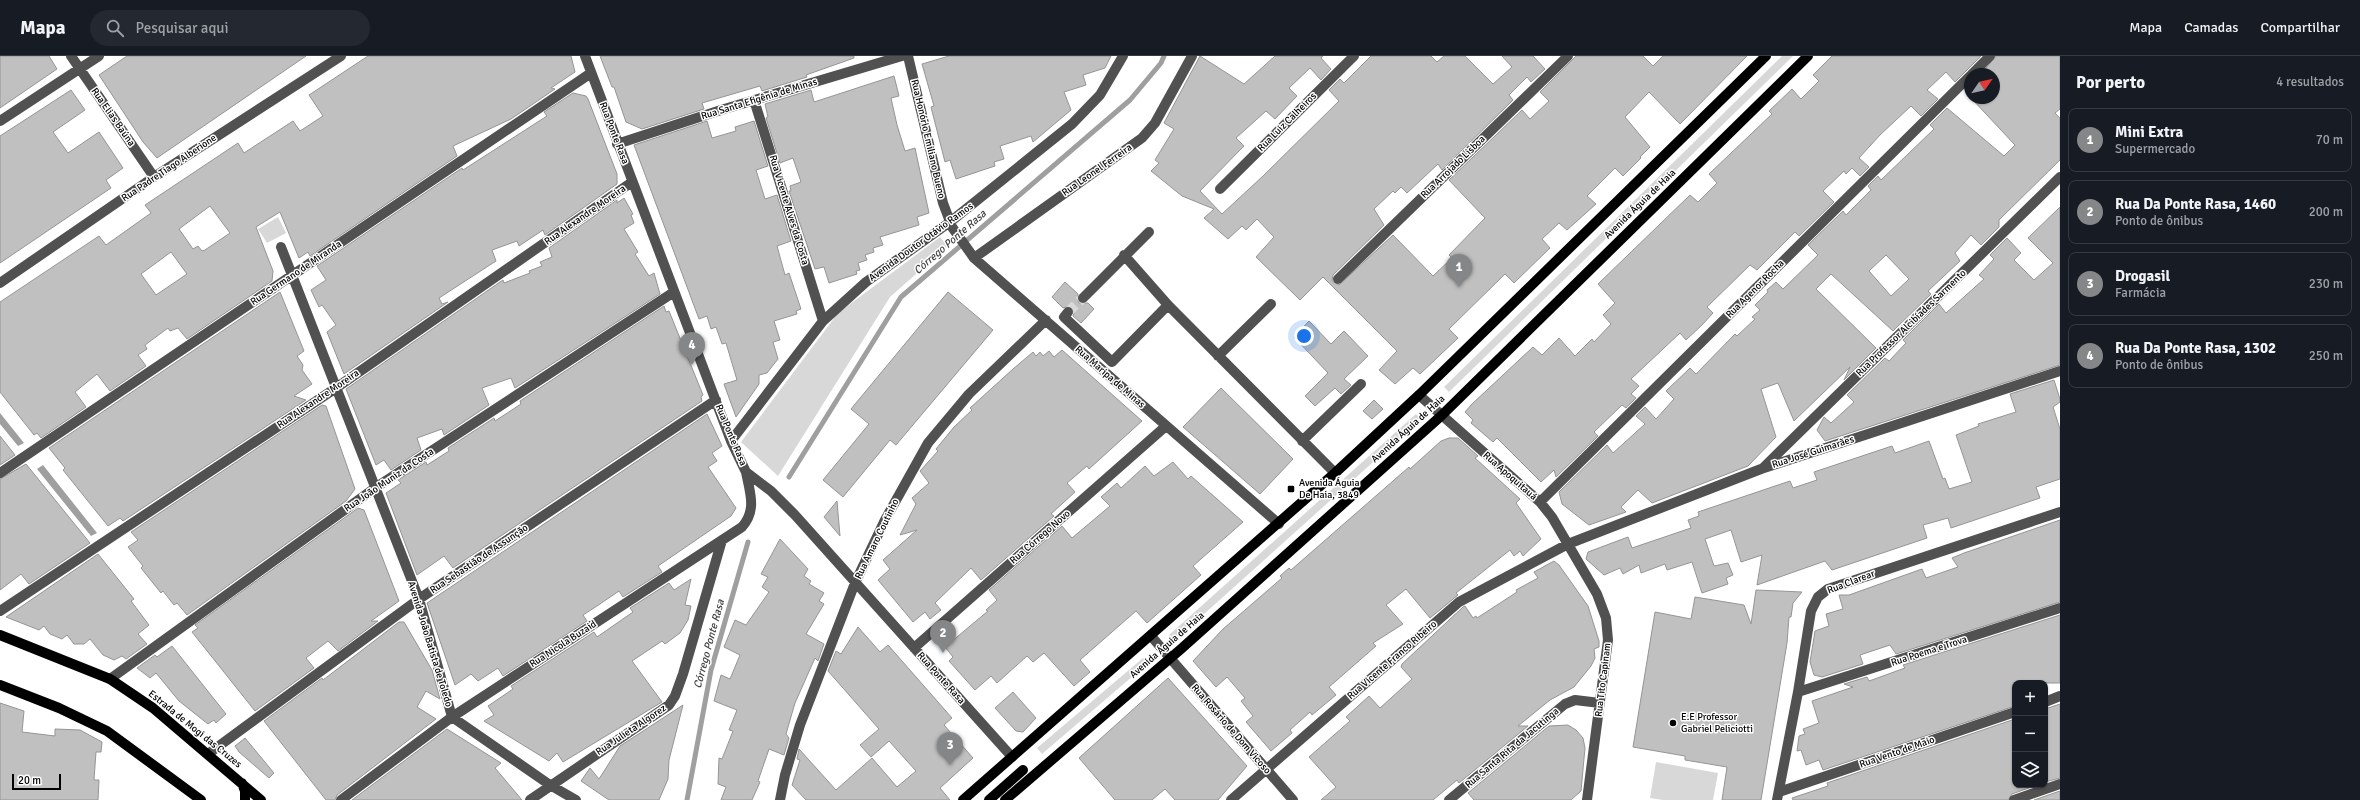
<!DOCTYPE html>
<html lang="pt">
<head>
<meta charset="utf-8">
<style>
	:root { --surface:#171b24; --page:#242831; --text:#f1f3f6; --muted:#9ea1a6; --line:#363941; --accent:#858687 }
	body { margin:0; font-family:Signika,sans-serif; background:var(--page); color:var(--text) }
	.controls { position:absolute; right:12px; bottom:12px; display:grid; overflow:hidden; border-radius:8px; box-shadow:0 1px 3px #0004 }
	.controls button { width:36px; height:36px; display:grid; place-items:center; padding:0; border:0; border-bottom:1px solid var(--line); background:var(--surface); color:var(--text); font:20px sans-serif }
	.compass { position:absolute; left:1964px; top:12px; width:36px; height:36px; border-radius:50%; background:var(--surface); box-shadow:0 1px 3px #0004; rotate:56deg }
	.scale { position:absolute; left:12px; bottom:10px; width:49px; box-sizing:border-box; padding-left:4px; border:2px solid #000; border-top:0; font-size:11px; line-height:14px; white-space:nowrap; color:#000; -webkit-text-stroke:3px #fff; paint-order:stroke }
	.you { position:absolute; left:1304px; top:280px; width:14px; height:14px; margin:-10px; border:3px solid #fff; border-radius:50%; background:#1a73e8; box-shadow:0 0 0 6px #1a73e833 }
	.badge { display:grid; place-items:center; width:26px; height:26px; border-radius:50%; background:var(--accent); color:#fff; font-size:13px; font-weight:700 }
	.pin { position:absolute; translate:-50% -33px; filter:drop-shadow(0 1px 2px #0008) }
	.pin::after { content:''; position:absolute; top:21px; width:14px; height:12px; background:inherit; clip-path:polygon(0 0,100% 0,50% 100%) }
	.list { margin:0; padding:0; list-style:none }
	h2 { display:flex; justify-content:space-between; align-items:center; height:52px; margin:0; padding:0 16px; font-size:17px }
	h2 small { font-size:13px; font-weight:400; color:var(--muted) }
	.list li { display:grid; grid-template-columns:26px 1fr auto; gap:12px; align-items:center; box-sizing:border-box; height:64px; margin:0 8px 8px; padding:0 8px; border:1px solid var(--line); border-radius:8px }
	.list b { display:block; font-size:15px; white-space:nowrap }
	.list p { margin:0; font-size:13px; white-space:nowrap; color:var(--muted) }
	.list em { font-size:13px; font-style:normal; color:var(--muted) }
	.icon { flex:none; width:22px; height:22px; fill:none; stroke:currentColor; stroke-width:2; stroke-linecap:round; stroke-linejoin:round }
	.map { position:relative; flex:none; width:2060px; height:744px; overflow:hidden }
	header { display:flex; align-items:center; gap:24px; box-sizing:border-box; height:56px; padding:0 20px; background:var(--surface); border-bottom:1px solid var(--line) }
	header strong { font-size:19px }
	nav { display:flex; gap:22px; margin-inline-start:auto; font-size:14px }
	.search { width:280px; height:36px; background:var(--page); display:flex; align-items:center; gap:10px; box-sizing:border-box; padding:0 14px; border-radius:22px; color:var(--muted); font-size:15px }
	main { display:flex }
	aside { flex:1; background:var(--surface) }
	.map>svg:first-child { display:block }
	.green { fill:#d8d8d8 }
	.water { fill:#9f9f9f }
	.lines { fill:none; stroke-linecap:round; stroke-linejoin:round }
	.stream { stroke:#9f9f9f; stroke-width:5 }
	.building { fill:#c0c0c0; stroke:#959595; fill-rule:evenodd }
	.minor-tunnel { stroke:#d9d9d9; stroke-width:10; stroke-dasharray:10 5; stroke-linecap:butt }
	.minor { stroke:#515151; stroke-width:10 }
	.major { stroke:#000; stroke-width:10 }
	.poi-dot { fill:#000; stroke:#fff; stroke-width:1.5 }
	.labels { text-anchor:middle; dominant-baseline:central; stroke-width:3; stroke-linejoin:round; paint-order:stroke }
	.street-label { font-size:10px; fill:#000; stroke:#fff }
	.poi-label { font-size:10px; fill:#000; stroke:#fff; text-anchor:start }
	.water-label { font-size:11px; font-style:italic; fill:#404040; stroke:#fff }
</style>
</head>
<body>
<header>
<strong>Mapa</strong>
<div class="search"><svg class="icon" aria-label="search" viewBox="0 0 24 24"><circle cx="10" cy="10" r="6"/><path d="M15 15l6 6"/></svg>Pesquisar aqui</div>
<nav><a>Mapa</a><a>Camadas</a><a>Compartilhar</a></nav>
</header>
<main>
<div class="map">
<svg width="2060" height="744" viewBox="0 0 2060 744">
	<rect width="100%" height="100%" fill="#fff"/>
	<path class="green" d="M1782,0H1793L1449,336L1444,331Z
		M278,161L286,177L267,187L258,173Z
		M940,181L948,190L890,241L778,420L741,386L838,257Z
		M1416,358L1421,363L1174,585L1169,579Z
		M1143,602L1148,607L1042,698L1037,692Z
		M1656,706L1718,717L1713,744H1663L1650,742Z"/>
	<path class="water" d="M0,357L24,387L18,390L0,368Z
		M43,409L97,477L91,480L37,413Z"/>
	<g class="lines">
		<path class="stream" d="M789,421L901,241L1130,44L1161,7L1164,0
			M687,744L711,614L748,486"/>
	</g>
	<path class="building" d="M0,0H49L57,13L0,52Z
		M127,0H306L157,102L143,86L99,19Z
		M368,0H571L575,16L551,32L555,33L511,63L453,90L457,100L310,200L308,196L299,202L280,156L267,164L256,171L273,215L272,225L187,283L178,272L170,275L168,272L145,289L147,293L138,299L146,310L110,335L97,318L75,336L86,351L41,382L37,377L34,379L0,336V246L99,180L106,189L151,157L145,149L238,87L244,97L293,65L300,75L323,60L309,39ZM210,150L230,177L205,194L202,195L198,190L193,193L179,173ZM171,196L187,218L156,239L141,218Z
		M600,0H854V2L806,19L807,21L762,35L760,30L702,47L704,53L642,73L626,66L614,31H612Z
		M949,0H1111L1105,12L1083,19L1086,29L1064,36L1071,54L1033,86L1031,80L1000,90L1004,103L994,106L995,110L956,123L950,104L945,106L931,51L934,50L922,8Z
		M1200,0L1244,28L1275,0H1323L1321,2L1331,13L1321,24L1310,12L1289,32L1297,40L1275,63L1266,55L1236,82L1244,90L1200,135L1222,158L1263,120L1339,45L1329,34L1340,23L1344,27L1371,0H1431L1437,6L1444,0H1465L1493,28L1512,11L1502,0H1533L1545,13L1531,26L1527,21L1509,39L1513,44L1442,114L1438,108L1407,137L1401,131L1395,137L1393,135L1374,153L1384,169L1333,219L1332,225L1339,229L1393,179L1433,220L1452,202L1449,199L1485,162L1449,124L1522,54L1530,63L1549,45L1540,36L1576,0H1643L1653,10L1663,0H1747L1680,68L1649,36L1625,61L1650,91L1640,101L1641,102L1623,120L1615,112L1587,140L1596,148L1567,174L1559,167L1542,183L1550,192L1514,227L1505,218L1449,273L1458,282L1420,318L1413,312L1395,328L1379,314L1397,295L1323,221L1300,244L1256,201L1274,181L1257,163L1246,174L1242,170L1228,183L1204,162L1214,153L1182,140L1151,115L1159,107L1155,104L1174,73L1164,67Z
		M1832,0H1981L1955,26L1946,16L1927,34L1938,43L1921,60L1911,50L1880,79L1859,102L1869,111L1860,120L1852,112L1846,118L1844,115L1823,135L1834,146L1799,180L1795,176L1757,214L1750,209L1707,251L1713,257L1702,269L1686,284L1680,277L1631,323L1639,330L1631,338L1636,342L1626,352L1622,349L1594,376L1598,380L1556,421L1554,414L1541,426L1497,382L1493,386L1471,367L1473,364L1465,356L1472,348L1533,291L1542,299L1559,282L1575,300L1592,283L1594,286L1611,268L1603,259L1615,247L1598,228L1690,139L1698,146L1717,127L1709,118L1772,58L1769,55L1792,33L1801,43L1819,25L1813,19Z
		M1996,0H2060V53L2055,57L2060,62V104L1999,164V171L1981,189L1971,179L1955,197L1960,205L1928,235L1931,238L1893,275L1831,218L1816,233L1876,292L1844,324L1850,311L1794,365L1778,327L1761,333L1776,381L1748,410L1652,447L1638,434L1621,451L1626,456L1589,469L1562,448L1559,436L1607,389L1613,397L1645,368L1636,360L1645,351L1656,363L1674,343L1666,335L1690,312L1696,318L1735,278L1737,280L1755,263L1752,261L1760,254L1755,249L1768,236L1767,234L1776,226L1783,233L1818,199L1808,189L1843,155L1846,159L1871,134L1868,130L1878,120L1881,124L1934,73L1930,69L1947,52L2004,100L2015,89L1971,42H1994V18H1981ZM1886,199L1909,223L1891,240L1869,215Z
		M894,20L899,40L891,42L897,69L905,95L915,92L929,157L917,161L919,169L880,181L883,189L873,192L874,196L865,199L867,204L858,207L860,214L856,215L857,218L829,227L824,211L815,213L789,135H791L790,130L801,126L793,102L780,107L766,62L768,61L765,48L811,34L814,46Z
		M71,34L85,54L53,76L68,97L99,76L123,112L106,124L111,132L0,207V80Z
		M573,37L586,40L588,43L617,118V128L545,179L543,174L519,190L517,185L492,194L496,205L439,242L442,248L448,246L344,318L327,276L336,269L322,249L319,251L311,234L326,224L317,210L462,112L463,114L547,60L544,56Z
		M707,65L712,82L736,75L735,71L754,65L768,110L756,114L765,143L777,139L791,185L777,190L785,219L789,217L801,253L796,255L797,258L774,265L780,284L773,286L778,303L767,317L759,319V328L736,361L724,328L737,324L726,287L722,288L716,271L711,273L707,260L699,263L634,89Z
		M624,142L633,158L631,159L634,167L624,173L638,196L635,198L649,220L654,217L660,238L515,332L511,322L482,332L489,349L444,379L442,373L417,382L421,394L391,414L384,404L376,409L346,333L500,226L503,224L504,227L530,217L529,215L542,210L540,206L552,201L549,192L617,144V147Z
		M2060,151V309L1825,385L1817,374L1824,361L1831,367L1854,346L1847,339L1885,302L1889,305L1906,287L1903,284L1939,248L1946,257L1984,223L1979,219L1994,203L1990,199L2007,182L2021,197L2014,204L2034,224L2053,207L2028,182Z
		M1065,226L1078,238L1077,243L1079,247H1088L1094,253L1081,267L1073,260L1074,257L1072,251L1069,250L1063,252L1052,241Z
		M280,236L304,295L297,300L303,309L302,314L312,328L294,340L306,344L123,465L120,462L108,470L63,414L65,412L49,392Z
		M948,236L993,274L896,389L890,384L843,441L823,424L869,368L851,353Z
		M664,250L666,256L669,255L703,339L701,341L702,345L453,512L444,500L417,519L386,437L401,427L398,424L426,406L427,409L449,395L448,392L494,362L495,365L521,348L520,345Z
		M1309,265L1331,288L1344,275L1368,300L1344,323L1351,329L1341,338L1335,332L1315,350L1305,340L1328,317L1294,281Z
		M1062,294L1142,365L1089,413L1087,410L1067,427L1075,436L1051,458L1054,460L981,524L971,512L935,547L941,554L930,563L925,556L913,566L878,524L890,513L883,504L917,474L900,479L916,448L912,442L929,427L920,415L938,395L936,393L954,371L972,354L970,352L1013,313L1033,296L1036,300L1040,296L1043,300L1049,295L1054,301Z
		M2054,324L2060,343V346L2053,351L2060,373V423L2036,431L2040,442L1951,472L1948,462L1923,469L1927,482L1832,514L1825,505L1757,529L1762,499L1741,506L1731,474L1705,483L1714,510L1728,507L1733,519L1726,522L1728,528L1702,537L1692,506L1667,514L1665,508L1641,517L1639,509L1623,518L1620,512L1604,519L1586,503L1588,496L1628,481L1632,492L1691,472L1688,464L1699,460L1698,456L1790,425L1793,432L1817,424L1814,416L1892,390L1895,397L1929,385L1943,423L1945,422L1949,433L1972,426L1956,379L1979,370L1978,368L2016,356L2010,338Z
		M1221,332L1293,403L1260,438L1183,371Z
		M1374,344L1383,353L1372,363L1363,355Z
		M322,349L326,350L355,433L346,445L187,559L177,547L174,549L163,535L161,537L141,512L143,510L128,491L138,484L131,476Z
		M707,358L722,390L712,397L717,405L708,411L736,452L731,460L658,510L662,516L623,541L619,535L597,550L583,559L587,565L503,620L498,612L478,625L471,618L455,629L427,547Z
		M0,380L15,399L0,409Z
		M1449,382H1458L1478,400L1475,402L1520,443L1516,447L1541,483L1523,500L1520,495L1514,500L1510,494L1456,537L1458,539L1430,562L1406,533L1386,549L1403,568L1373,587L1376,590L1329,631L1336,639L1312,659L1310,656L1290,674L1292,677L1271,695L1246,666L1253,660L1241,645L1245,642L1227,621L1216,631L1193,605L1223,573L1282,522L1280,520L1289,512L1291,514L1409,411L1410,413L1441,385Z
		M1173,406L1188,423L1191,420L1243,466L1193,510L1201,519L1147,567L1136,555L1080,604L1090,616L1074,630L1044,597L1033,606L1027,600L997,627L991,620L975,634L949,605L953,601L945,591L988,555L986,554L997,544L989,534L1062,470L1072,482L1110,450L1101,441L1117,427L1121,432L1145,410L1154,420Z
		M26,408L90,487L29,528L21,518L0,534V423Z
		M837,445L840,480L824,461Z
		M358,452L364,454L399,545L371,565H378L338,595L328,585L306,602L314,612L255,655L192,576L198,572L195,569Z
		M2060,464V546L1896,598L1890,589L1860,599L1863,608L1822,621L1814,619L1810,606L1815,575L1829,570L1826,558L1843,553L1839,539H1849L1922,513L1926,522L1958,511L1952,502L1964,497Z
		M780,483L808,513L804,520L811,525L809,528L824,537L819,545L824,548L806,578L824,588L818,605L815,602L795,647L786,678L789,682L784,699L769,693L758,725L760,726L752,744H721L726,731L718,728L719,702L722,703L733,675L729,674L737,654L714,645L721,619L730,623L740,599L724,591L735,564L746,569L769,536L762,531L768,521L761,518Z
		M98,498L134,543L131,545L149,569L138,578L147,588L126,603L122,600L114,604L103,599L90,583L84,588H74L67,579L62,583L50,578L44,570L39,574L6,561Z
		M1554,505L1559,509L1588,550L1599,585V591L1594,593L1595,602L1591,610L1574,631L1550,644L1518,670H1528L1459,727L1457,724L1433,744H1321L1336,731L1309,701L1350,665L1346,661L1369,640L1380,652L1412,623L1401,611L1402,608L1463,551L1465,550L1473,562L1476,560L1477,562L1517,536L1516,534L1538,522L1534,516Z
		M691,523L685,549L691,550L688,564L680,577L665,588L662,585L632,605L662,646L563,706L557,697L549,705L484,665L494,659L488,650L513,633L511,630L594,576L597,581L633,556L630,552L669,527L674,534Z
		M1756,534L1802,536L1793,547L1791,561H1789L1787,587L1761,744H1722L1727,711L1685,704V700L1633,691L1655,556L1691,563L1695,541L1744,549L1751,568Z
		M2060,559V627H2015V650L1823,714L1819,704L1806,709L1801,694L1797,695L1799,680L1805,678L1803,673L1819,667L1812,645L1853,631L1844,628L1867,621L1869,625L1905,612L1903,609Z
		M399,566H404L432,614L440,643L426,635L417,651L436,663L337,739L335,744H326L264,665L322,622L323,624Z
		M858,571L880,596L888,589L952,662L944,669L973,702L940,732L950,744H806L792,729L800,704L797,703L799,693L836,734L872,702L897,731L916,715L889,685L871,701L860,689L879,673L828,615L836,595L841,598Z
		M172,590L226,658L216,667L214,664L208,668L179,645L156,617L150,622L137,612L155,599L157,601Z
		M1168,622L1247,710L1218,744H1175L1165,733L1152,744H1115L1079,702Z
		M1013,636L1036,662L1023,676L1016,675L995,652Z
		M0,647L24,655L22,676L55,680V673L80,674L102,686L101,696H96L94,724H99L98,744H0Z
		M2060,648V722L2045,726V653Z
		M683,649L669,704L668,723L659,744H609L581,725L590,712L599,723L620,690Z
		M2015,663V729H2037L2012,738L2008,744H1793L1792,742L1828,730L1827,727Z
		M1568,669L1576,674L1583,682L1585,692L1581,735L1571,744H1474L1468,737L1549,670Z
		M447,673L501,707L495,712L522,744H352Z
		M245,682L274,717L269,722L239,696L235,690Z
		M2060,735V744H2034Z"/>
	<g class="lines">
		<path class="minor-tunnel" d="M1068,256L1083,242"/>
		<path class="minor" d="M71,0L154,121
			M585,0L731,385L746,416L771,435L795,459L1012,701
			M908,0L943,147L952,171L974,202L1279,468
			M1972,18L1990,0
			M754,44L823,265
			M0,65L99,0
			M617,88L721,54L902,0
			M1220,133L1354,0
			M281,191L419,543L452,661L550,729L576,744
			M1124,199L1168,249L1335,417
			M974,202L1142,82L1155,67L1192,0
			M1338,223L1568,0
			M0,227L154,121L341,0
			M1083,242L1149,176
			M1068,256L1064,261L1112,306L1168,249
			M1218,300L1271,248
			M1419,339L1540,446L1552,461L1597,538L1606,562L1608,584L1587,744
			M731,385L823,265L866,226L950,166L1072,68L1100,39L1123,0
			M1302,385L1361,328
			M1763,412L2060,121
			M0,417L591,17
			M1540,446L1970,20
			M0,555L336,332L632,126
			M1151,580L1293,744
			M914,592L1166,370
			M110,623L375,432L674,236
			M1798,636L2060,552
			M2045,646L2060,640
			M208,698L419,543L716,344
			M1779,736L2015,656
			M341,744L452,661L742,471C757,454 750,437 746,416
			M530,744L669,649L675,640L683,618L722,484
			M780,744L785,719L800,669L855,527L885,464L928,387L969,338L1046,264
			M1231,744L1459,546L1568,488L1761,413L2060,315
			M1449,744L1565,648L1575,644L1600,647
			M1777,744L1798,636L1811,555L1818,541L1828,533L2060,456
			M2014,744L2060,728"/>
		<path class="major" d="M0,579L110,623L153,652L261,744
			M0,629L59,652L107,675L201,744
			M242,727L245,735V744
			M963,744L1335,417L1419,339L1766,0
			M989,744L1023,714
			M1005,744L1181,593L1441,360L1808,0"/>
	</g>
	<g class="poi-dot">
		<rect x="1287" y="429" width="8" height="8" rx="2"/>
		<circle cx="1673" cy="667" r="4"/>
	</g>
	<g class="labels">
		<g class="street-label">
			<text transform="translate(759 43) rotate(-17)">Rua Santa Efigênia de Minas</text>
			<text transform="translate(113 61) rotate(55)">Rua Elias Baúna</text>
			<text transform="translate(1287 66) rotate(-45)">Rua Luiz Calheiros</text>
			<text transform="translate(614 77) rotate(69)">Rua Ponte Rasa</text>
			<text transform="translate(928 83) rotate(77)">Rua Honório Emiliano Bueno</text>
			<text transform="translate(1453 111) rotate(-44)">Rua Arrojado Lisboa</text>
			<text transform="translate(169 112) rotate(-34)">Rua Padre Tiago Alberione</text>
			<text transform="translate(1097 114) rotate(-35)">Rua Leonel Ferreira</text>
			<text transform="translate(1640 148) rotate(-44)">Avenida Águia de Haia</text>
			<text transform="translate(789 154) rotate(73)">Rua Vicente Alves da Costa</text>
			<text transform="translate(585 159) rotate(-35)">Rua Alexandre Moreira</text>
			<text transform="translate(921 186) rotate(-36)">Avenida Doutor Otávio Ramos</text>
			<text transform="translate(296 217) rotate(-34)">Rua Germano de Miranda</text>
			<text transform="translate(1755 233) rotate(-45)">Rua Agenor Rocha</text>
			<text transform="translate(1911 267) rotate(-44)">Rua Professor Alcibíades Sarmento</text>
			<text transform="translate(1110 321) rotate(41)">Rua Maripa de Minas</text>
			<text transform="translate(318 343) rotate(-34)">Rua Alexandre Moreira</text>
			<text transform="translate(1408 373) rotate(-42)">Avenida Águia de Haia</text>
			<text transform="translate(731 379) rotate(67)">Rua Ponte Rasa</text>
			<text transform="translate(1813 396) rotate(-18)">Rua José Guimarães</text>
			<text transform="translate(1510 420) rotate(41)">Rua Apoquitauá</text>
			<text transform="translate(389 424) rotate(-34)">Rua João Muniz da Costa</text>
			<text transform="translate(1040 481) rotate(-41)">Rua Córrego Novo</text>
			<text transform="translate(877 483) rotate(-64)">Rua Amaro Coutinho</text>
			<text transform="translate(479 503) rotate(-34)">Rua Sebastião de Assunção</text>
			<text transform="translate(1851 526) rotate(-21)">Rua Clarear</text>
			<text transform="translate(430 588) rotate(73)">Avenida João Batista de Toledo</text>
			<text transform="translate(563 588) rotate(-33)">Rua Nicola Buzaid</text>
			<text transform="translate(1167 589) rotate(-41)">Avenida Águia de Haia</text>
			<text transform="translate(1929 595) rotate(-18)">Rua Poema e Trova</text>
			<text transform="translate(1392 604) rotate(-41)">Rua Vicente Franco Ribeiro</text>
			<text transform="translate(941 622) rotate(48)">Rua Ponte Rasa</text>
			<text transform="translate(1603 624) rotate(-83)">Rua Tito Capinam</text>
			<text transform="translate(195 673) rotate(39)">Estrada de Mogi das Cruzes</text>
			<text transform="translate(1231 673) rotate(49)">Rua Rosário de Dom Vicoso</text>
			<text transform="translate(631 674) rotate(-34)">Rua Julieta Algorez</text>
			<text transform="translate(1512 692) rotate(-40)">Rua Santa Rita da Jacutinga</text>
			<text transform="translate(1897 696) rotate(-19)">Rua Vento de Maio</text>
		</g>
		<g class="poi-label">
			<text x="1299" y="427">Avenida Águia<tspan x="1299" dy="12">De Haia, 3849</tspan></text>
			<text x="1681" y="661">E.E Professor<tspan x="1681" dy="12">Gabriel Peliciotti</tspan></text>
		</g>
		<g class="water-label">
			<text transform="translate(950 186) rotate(-41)">Córrego Ponte Rasa</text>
			<text transform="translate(709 588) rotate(-75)">Córrego Ponte Rasa</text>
		</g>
	</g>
</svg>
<div class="controls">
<button>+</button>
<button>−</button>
<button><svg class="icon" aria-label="layers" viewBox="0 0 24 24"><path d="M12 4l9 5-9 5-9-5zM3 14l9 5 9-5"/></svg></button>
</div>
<svg class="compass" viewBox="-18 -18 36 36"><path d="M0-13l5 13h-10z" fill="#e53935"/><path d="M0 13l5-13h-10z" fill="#9ea1a6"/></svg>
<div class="scale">20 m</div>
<div class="you"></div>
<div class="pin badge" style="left:1459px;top:231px">1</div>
<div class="pin badge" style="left:943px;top:597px">2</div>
<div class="pin badge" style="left:950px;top:709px">3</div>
<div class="pin badge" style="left:692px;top:309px">4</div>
</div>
<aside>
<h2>Por perto<small>4 resultados</small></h2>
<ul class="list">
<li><span class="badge">1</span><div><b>Mini Extra</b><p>Supermercado</p></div><em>70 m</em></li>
<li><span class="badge">2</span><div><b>Rua Da Ponte Rasa, 1460</b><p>Ponto de ônibus</p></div><em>200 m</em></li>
<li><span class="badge">3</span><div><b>Drogasil</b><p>Farmácia</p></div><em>230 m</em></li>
<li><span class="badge">4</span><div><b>Rua Da Ponte Rasa, 1302</b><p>Ponto de ônibus</p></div><em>250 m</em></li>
</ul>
</aside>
</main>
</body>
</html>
